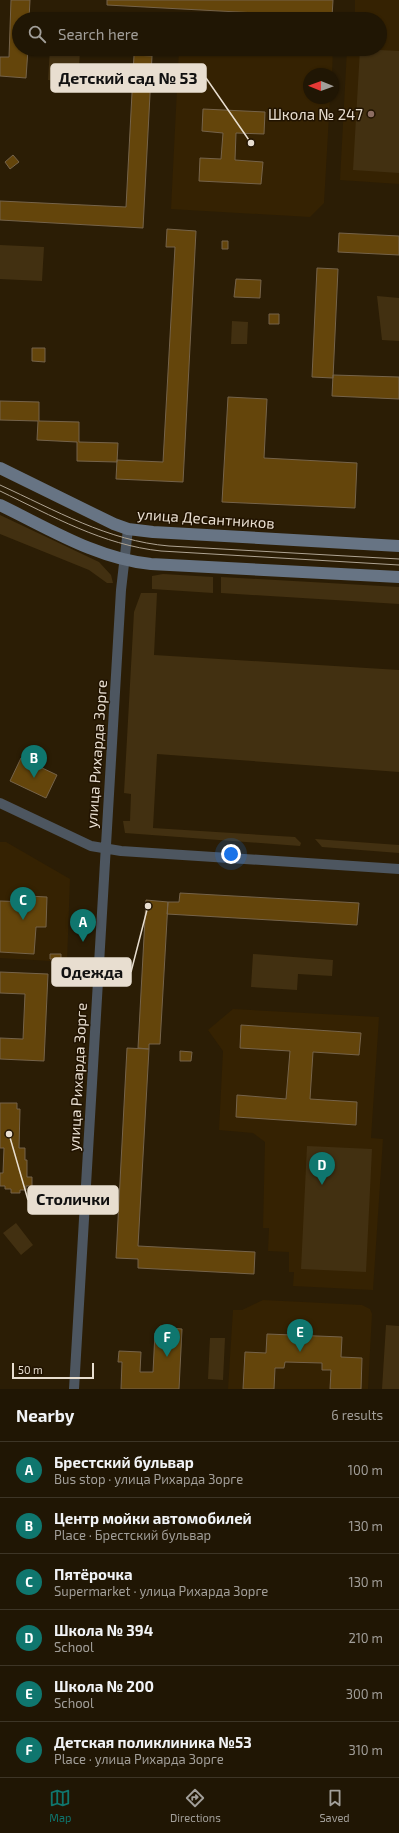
<!DOCTYPE html>
<html lang="en">
<head>
<meta charset="utf-8">
<style>
	:root { --surface:#201604; --page:#2d2313; --text:#f1f3f6; --muted:#a29f9a; --line:#3d3526; --accent:#0f766e }
	body { margin:0; font-family:"Exo 2",sans-serif; background:var(--page); color:var(--text) }
	.compass { position:absolute; left:303px; top:68px; width:36px; height:36px; border-radius:50%; background:var(--surface); box-shadow:0 1px 3px #0004; rotate:271deg }
	.scale { position:absolute; left:12px; bottom:10px; width:82px; box-sizing:border-box; padding-left:4px; border:2px solid #e8ded0; border-top:0; font-size:11px; line-height:14px; white-space:nowrap; color:#e8ded0; -webkit-text-stroke:3px #211300; paint-order:stroke }
	.you { position:absolute; left:231px; top:854px; width:14px; height:14px; margin:-10px; border:3px solid #fff; border-radius:50%; background:#1a73e8; box-shadow:0 0 0 6px #1a73e833 }
	.badge { display:grid; place-items:center; width:26px; height:26px; border-radius:50%; background:var(--accent); color:#fff; font-size:13px; font-weight:700 }
	.pin { position:absolute; translate:-50% -33px; filter:drop-shadow(0 1px 2px #0008) }
	.pin::after { content:''; position:absolute; top:21px; width:14px; height:12px; background:inherit; clip-path:polygon(0 0,100% 0,50% 100%) }
	.list { margin:0; padding:0; list-style:none }
	h2 { display:flex; justify-content:space-between; align-items:center; height:52px; margin:0; padding:0 16px; font-size:17px }
	h2 small { font-size:13px; font-weight:400; color:var(--muted) }
	.list li { display:grid; grid-template-columns:26px 1fr auto; gap:12px; align-items:center; box-sizing:border-box; height:56px; padding:0 16px; border-top:1px solid var(--line) }
	.list b { display:block; font-size:15px; white-space:nowrap }
	.list p { margin:0; font-size:13px; white-space:nowrap; color:var(--muted) }
	.list em { font-size:13px; font-style:normal; color:var(--muted) }
	.icon { flex:none; width:22px; height:22px; fill:none; stroke:currentColor; stroke-width:2; stroke-linecap:round; stroke-linejoin:round }
	.map { position:relative; flex:none; width:399px; height:1389px; overflow:hidden }
	.search { position:absolute; background:var(--surface); box-shadow:0 1px 3px #0004; left:12px; right:12px; top:12px; height:44px; display:flex; align-items:center; gap:10px; box-sizing:border-box; padding:0 14px; border-radius:22px; color:var(--muted); font-size:15px }
	.sheet { height:388px; background:var(--surface) }
	nav { display:flex; justify-content:space-around; align-items:center; box-sizing:border-box; height:56px; border-top:1px solid var(--line); background:var(--surface); font-size:11px; color:var(--muted) }
	nav a { display:grid; justify-items:center; gap:2px }
	nav .on { color:var(--accent) }
	.map>svg:first-child { display:block }
	.built { fill:#352202 }
	.green { fill:#423011 }
	.building { fill:#64450b; stroke:#75634a }
	.lines { fill:none; stroke-linecap:round; stroke-linejoin:round }
	.street { stroke:#4d5660; stroke-width:10 }
	.secondary { stroke:#677484; stroke-width:12 }
	.tram { stroke:#afa493; stroke-width:1 }
	.education-dot { fill:#8d6e63; stroke:#211300; stroke-width:1.5 }
	.labels { text-anchor:middle; dominant-baseline:central; stroke-width:3; stroke-linejoin:round; paint-order:stroke }
	.poi-label { font-size:15px; fill:#e8ded0; stroke:#211300; text-anchor:end }
	.street-label { font-size:15px; fill:#e8ded0; stroke:#211300 }
	.leader { fill:none; stroke:#e8ded0; stroke-width:1.5 }
	.callout-dot { fill:#e8ded0; stroke:#211300; stroke-width:1.5 }
	.callout { fill:#e8ded0; stroke:#e8ded0; stroke-width:1.5 }
	.callout-label { font-size:16px; text-anchor:middle; font-weight:bold; fill:#111 }
</style>
</head>
<body>
<div class="map">
<svg width="399" height="1389" viewBox="0 0 399 1389">
	<rect width="100%" height="100%" fill="#2b1d05"/>
	<path class="built" d="M355,0H399V184L340,180L347,49H380V19H355Z
		M179,49H333L332,74H309V98H330L324,203L310,217L171,209Z
		M0,842H6L70,879L67,962L0,958Z
		M233,1009L379,1017L371,1138L383,1139L373,1290L293,1286L294,1272H289V1252L268,1251L269,1228H263L265,1142L253,1133L219,1130L223,1051L208,1030Z
		M263,1300L362,1305L370,1309L372,1314L368,1389H228L233,1310H242Z"/>
	<path class="green" d="M50,49L80,51L78,83L48,80Z
		M360,49L399,51V173L353,170Z
		M0,245L44,247L42,281L0,279Z
		M377,296L399,298V341L382,340Z
		M232,321L248,322L247,344H231Z
		M0,515L99,562L111,575L113,583H107L89,570L0,534Z
		M163,574L213,577V593L152,589V576Z
		M221,577L399,587V604L221,593Z
		M141,593H157L154,655L399,670V772L157,754L153,828L295,837L301,843L300,846L125,833L123,821H130L131,794L124,793L134,612Z
		M315,839L399,845V853L322,847Z
		M253,954L333,960L332,976L298,974L297,990L251,987Z
		M307,1146L372,1149L366,1272L301,1269Z
		M16,1223L33,1245L21,1255L3,1233Z
		M386,1325L399,1326V1389H382Z
		M210,1338H225L223,1380L208,1379Z"/>
	<path class="building" d="M11,0H30L29,19H19V49H28L26,78L0,76V57H9Z
		M107,0H333L332,17L107,5Z
		M134,55L152,56L143,228L0,220V201L126,207Z
		M203,109L265,112L264,134L236,133L235,160L263,162L261,184L199,181L200,158L221,159L223,133L202,131Z
		M13,155L19,162L10,169L5,162Z
		M167,229L196,231L183,482L116,479L117,460L163,462L175,247H166Z
		M339,233L399,236V255L338,252Z
		M222,241H228V249H222Z
		M317,268L338,269L333,378L312,377Z
		M236,279L261,280L260,298L234,297Z
		M269,314H279V324H269Z
		M32,348H45V362L32,361Z
		M333,375L399,377V399L332,396Z
		M228,397L267,399L264,458L357,463L355,508L222,502Z
		M0,401L39,402V421L79,422V442L118,443L117,462L77,461V442L37,440L38,421L0,420Z
		M21,758L57,775L46,798L10,781Z
		M180,893L359,903L357,925L167,914L168,902H179Z
		M27,896L47,897L46,927H36L34,954L0,952V901L27,902Z
		M146,900L168,902L160,1044H149V1049L138,1048Z
		M50,954H61V959H50Z
		M0,972L48,974L44,1061L0,1059V1038L23,1039L25,994L0,993Z
		M241,1025L361,1033L359,1055L313,1052L310,1099L357,1102L356,1125L236,1117L237,1095L286,1099L290,1051L240,1048Z
		M127,1048L149,1049L138,1246L255,1252L254,1274L138,1268V1259L116,1258Z
		M180,1051L192,1052L191,1061H180Z
		M0,1103H17V1109H20L19,1148H25V1160H27V1177H32V1186H26V1190H20V1193H11V1189H5V1186H0V1173H3L4,1148H0Z
		M160,1326H166V1334H170V1328L182,1329L179,1389H121L122,1362H118L119,1351L141,1352L140,1372H153L155,1333H159Z
		M267,1334L342,1337L341,1357L362,1358L361,1389H330L331,1370H322V1363L285,1362L284,1368H275L274,1389H243L245,1352L266,1353Z"/>
	<g class="lines">
		<path class="street" d="M0,803L91,846L121,851L399,869
			M74,1389L121,590L128,529"/>
		<path class="secondary" d="M0,468L114,524L128,529L153,532L399,546
			M0,505C48,528 97,559 151,564L399,577"/>
		<path class="tram" d="M0,485C55,510 108,541 169,546L399,559
			M0,491C52,516 103,545 161,551L399,565"/>
	</g>
	<circle class="education-dot" cx="371" cy="114" r="4"/>
	<g class="labels">
		<g class="poi-label">
			<text x="363" y="114">Школа № 247</text>
		</g>
		<g class="street-label">
			<text transform="translate(206 518) rotate(4)">улица Десантников</text>
			<text transform="translate(96 754) rotate(-86)">улица Рихарда Зорге</text>
			<text transform="translate(77 1077) rotate(-87)">улица Рихарда Зорге</text>
		</g>
	</g>
	<path class="leader" d="M251 143L206 78M148 906L131 972M9 1134L28 1200"/>
	<g class="callout-dot">
		<circle cx="251" cy="143" r="4"/>
		<circle cx="148" cy="906" r="4"/>
		<circle cx="9" cy="1134" r="4"/>
	</g>
	<g class="callout">
		<rect x="51" y="64" width="155" height="28" rx="4"/>
		<rect x="52" y="958" width="79" height="28" rx="4"/>
		<rect x="28" y="1186" width="90" height="28" rx="4"/>
	</g>
	<g class="callout-label">
		<text x="128" y="84">Детский сад № 53</text>
		<text x="92" y="978">Одежда</text>
		<text x="73" y="1205">Столички</text>
	</g>
</svg>
<svg class="compass" viewBox="-18 -18 36 36"><path d="M0-13l5 13h-10z" fill="#e53935"/><path d="M0 13l5-13h-10z" fill="#a29f9a"/></svg>
<div class="scale">50 m</div>
<div class="you"></div>
<div class="pin badge" style="left:83px;top:942px">A</div>
<div class="pin badge" style="left:34px;top:778px">B</div>
<div class="pin badge" style="left:23px;top:920px">C</div>
<div class="pin badge" style="left:322px;top:1185px">D</div>
<div class="pin badge" style="left:300px;top:1352px">E</div>
<div class="pin badge" style="left:167px;top:1357px">F</div>
<div class="search"><svg class="icon" aria-label="search" viewBox="0 0 24 24"><circle cx="10" cy="10" r="6"/><path d="M15 15l6 6"/></svg>Search here</div>
</div>
<section class="sheet">
<h2>Nearby<small>6 results</small></h2>
<ul class="list">
<li><span class="badge">A</span><div><b>Брестский бульвар</b><p>Bus stop · улица Рихарда Зорге</p></div><em>100 m</em></li>
<li><span class="badge">B</span><div><b>Центр мойки автомобилей</b><p>Place · Брестский бульвар</p></div><em>130 m</em></li>
<li><span class="badge">C</span><div><b>Пятёрочка</b><p>Supermarket · улица Рихарда Зорге</p></div><em>130 m</em></li>
<li><span class="badge">D</span><div><b>Школа № 394</b><p>School</p></div><em>210 m</em></li>
<li><span class="badge">E</span><div><b>Школа № 200</b><p>School</p></div><em>300 m</em></li>
<li><span class="badge">F</span><div><b>Детская поликлиника №53</b><p>Place · улица Рихарда Зорге</p></div><em>310 m</em></li>
</ul>
</section>
<nav>
<a class="on"><svg class="icon" aria-label="map" viewBox="0 0 24 24"><path d="M3 6l6-2 6 2 6-2v14l-6 2-6-2-6 2zM9 4v14M15 6v14"/></svg>Map</a>
<a><svg class="icon" aria-label="directions" viewBox="0 0 24 24"><path d="M12 3l9 9-9 9-9-9zM9 14v-3h6M13 9l2 2-2 2"/></svg>Directions</a>
<a><svg class="icon" aria-label="saved" viewBox="0 0 24 24"><path d="M7 4h10v16l-5-4-5 4z"/></svg>Saved</a>
</nav>
</body>
</html>
